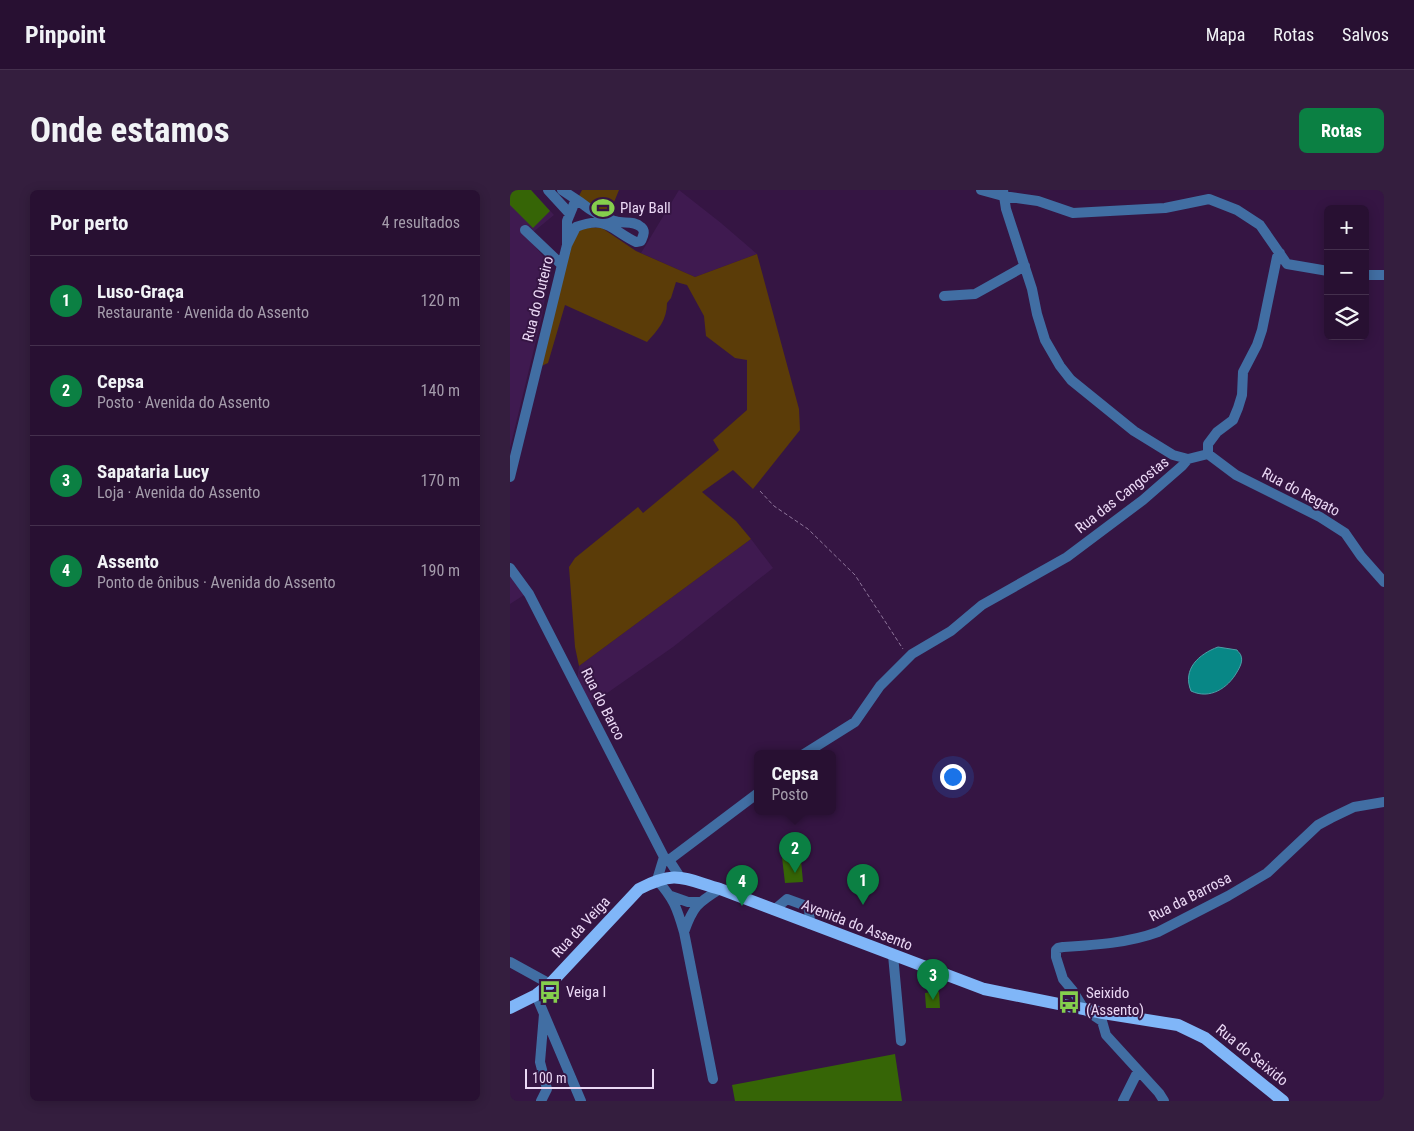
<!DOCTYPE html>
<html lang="pt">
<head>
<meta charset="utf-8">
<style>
	:root { --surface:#281032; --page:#341e3e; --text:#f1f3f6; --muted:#a59dac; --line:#44304d; --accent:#0b8043 }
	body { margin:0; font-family:"Roboto Condensed",sans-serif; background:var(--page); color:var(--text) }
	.controls { position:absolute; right:15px; top:15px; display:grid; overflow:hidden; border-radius:8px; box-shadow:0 2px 12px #0003 }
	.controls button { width:45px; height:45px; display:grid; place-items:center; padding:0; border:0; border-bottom:1px solid var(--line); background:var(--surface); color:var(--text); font:25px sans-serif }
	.scale { position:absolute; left:15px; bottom:12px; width:129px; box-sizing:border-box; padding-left:5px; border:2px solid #ebd8f5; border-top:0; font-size:14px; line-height:18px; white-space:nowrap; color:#ebd8f5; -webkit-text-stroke:4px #351543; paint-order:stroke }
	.you { position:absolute; left:442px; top:586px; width:18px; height:18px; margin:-12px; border:4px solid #fff; border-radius:50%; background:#1a73e8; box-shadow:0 0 0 8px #1a73e833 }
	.badge { display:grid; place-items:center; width:32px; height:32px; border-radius:50%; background:var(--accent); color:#fff; font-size:16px; font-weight:700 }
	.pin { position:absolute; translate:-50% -41px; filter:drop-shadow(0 1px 2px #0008) }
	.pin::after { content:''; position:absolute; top:26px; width:18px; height:15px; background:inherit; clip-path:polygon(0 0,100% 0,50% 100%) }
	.popup { position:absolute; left:244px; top:560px; width:82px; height:65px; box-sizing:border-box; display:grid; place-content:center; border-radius:8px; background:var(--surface); filter:drop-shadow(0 1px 4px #0005); font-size:16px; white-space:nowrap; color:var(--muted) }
	.popup b { font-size:19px; color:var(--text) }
	.popup::after { content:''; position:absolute; left:50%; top:100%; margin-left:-10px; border:10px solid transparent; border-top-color:var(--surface) }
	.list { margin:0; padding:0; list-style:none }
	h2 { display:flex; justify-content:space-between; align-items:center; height:65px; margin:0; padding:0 20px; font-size:21px }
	h2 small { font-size:16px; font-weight:400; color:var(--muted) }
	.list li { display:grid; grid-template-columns:32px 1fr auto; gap:15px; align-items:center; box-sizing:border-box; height:90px; padding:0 20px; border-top:1px solid var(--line) }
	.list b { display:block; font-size:19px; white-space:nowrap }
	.list p { margin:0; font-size:16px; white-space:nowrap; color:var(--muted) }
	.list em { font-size:16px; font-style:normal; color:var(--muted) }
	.icon { flex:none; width:28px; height:28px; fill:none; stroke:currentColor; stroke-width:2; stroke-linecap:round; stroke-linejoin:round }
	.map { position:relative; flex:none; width:874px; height:911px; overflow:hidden; border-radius:8px }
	header { display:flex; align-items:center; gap:30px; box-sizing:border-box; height:70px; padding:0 25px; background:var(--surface); border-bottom:1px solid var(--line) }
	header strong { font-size:24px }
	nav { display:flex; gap:28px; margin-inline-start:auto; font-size:18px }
	.intro { display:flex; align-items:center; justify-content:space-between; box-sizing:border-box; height:120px; padding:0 30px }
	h1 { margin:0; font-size:35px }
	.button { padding:12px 22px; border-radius:8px; background:var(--accent); color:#fff; font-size:18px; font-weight:700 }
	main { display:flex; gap:30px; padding:0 30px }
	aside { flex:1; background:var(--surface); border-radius:8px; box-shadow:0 2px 12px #0003 }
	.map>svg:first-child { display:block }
	.built { fill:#3f1a50 }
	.green { fill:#5b3c08 }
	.water { fill:#088786; stroke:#4c9fa7 }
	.building { fill:#366506 }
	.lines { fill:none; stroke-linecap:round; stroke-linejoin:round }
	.path { stroke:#8f769b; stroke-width:1; stroke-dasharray:4 2.5; stroke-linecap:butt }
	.minor { stroke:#416ea3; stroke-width:10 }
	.major { stroke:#80b6f8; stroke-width:12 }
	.labels { text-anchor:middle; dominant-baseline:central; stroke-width:4; stroke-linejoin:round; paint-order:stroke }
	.poi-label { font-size:15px; fill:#ebd8f5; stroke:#351543; text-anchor:start }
	.street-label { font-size:15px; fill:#ebd8f5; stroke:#351543 }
</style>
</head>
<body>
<header>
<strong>Pinpoint</strong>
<nav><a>Mapa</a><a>Rotas</a><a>Salvos</a></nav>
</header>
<div class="intro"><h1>Onde estamos</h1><a class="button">Rotas</a></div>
<main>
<aside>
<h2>Por perto<small>4 resultados</small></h2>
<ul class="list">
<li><span class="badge">1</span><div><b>Luso-Graça</b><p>Restaurante · Avenida do Assento</p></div><em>120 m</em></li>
<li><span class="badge">2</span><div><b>Cepsa</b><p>Posto · Avenida do Assento</p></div><em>140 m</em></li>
<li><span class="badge">3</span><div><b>Sapataria Lucy</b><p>Loja · Avenida do Assento</p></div><em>170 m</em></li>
<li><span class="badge">4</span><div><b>Assento</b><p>Ponto de ônibus · Avenida do Assento</p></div><em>190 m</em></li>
</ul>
</aside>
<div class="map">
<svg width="874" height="911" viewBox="0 0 874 911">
	<rect width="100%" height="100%" fill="#351543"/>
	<path class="built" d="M0,0H21L44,25L22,43L13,42L38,72V91L32,126L0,258Z
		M169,0L211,33L247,64L185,87L131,63Z
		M241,349L263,378L163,457L80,515L67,491L69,476Z
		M0,386L14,405L0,414Z"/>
	<path class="green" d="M72,0H109L98,27L68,8Z
		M75,37L92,38L126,61L185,87L247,64L289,219L290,240L243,299L223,280L192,302L226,331L241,349L69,476L65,457L59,377L65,368L128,317L133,323L209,260L203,250L237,220V170L225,168L196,146L194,126L177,95L166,92L161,108L157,113C157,130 148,140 137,152L55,115L38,173L27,178L60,48Z"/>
	<path class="water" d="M708,457L727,460C728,462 731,464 731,466C733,471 730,477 727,482C718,498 700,510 681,501C672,479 689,464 708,457Z"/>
	<path class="building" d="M0,0H21L40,21L23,38L0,15Z
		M292,655L294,670H291L293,692L275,693L271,659Z
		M422,797L429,802L430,818H416L415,803L423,802Z
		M385,864L392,911H225L222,895Z"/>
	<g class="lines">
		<path class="path" d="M250,301L264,316L298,339L345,385L393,459"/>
		<path class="minor" d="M38,0L60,24
			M52,0L70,12
			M471,0L493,6L528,11L563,23L655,18L699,9L727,20L750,35L777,74L818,81
			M493,0L496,19L522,99L527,124L535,150L550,176L561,190L624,241L663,265L678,269L698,264L726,285L810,327L835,343L851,366L874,392
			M15,40L52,75
			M855,85H874
			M434,106L465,104L515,76
			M698,264V254L707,242L723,230L728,218L732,205L733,182L747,155L752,140L767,67L770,63
			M0,287L52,75L57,55L66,37C97,25 101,40 126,52L131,51C133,46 136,41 131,37C124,30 113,34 105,31C92,28 80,20 70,12L64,14L57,31V55
			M0,378L19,404L154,667L159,670L170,687
			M294,564L345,532L370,496L402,464L441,441L472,415L557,367L633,310L672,276L678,269
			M154,667L147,690C164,709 167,718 174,742L203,889
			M159,670L248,603
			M161,706L178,712H190
			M264,720L277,709L299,717L300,734
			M174,742C183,717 187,713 210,699
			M383,765L391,851
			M0,772L40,794
			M26,805L71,911
			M31,911L37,899L30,872L34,824
			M613,911L628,881
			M654,911L649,903L596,845L592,831L574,819L563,801L553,789L546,767V760L548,758L553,757C585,755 618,753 648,742L718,706L757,683L808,635L821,628L844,617L874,612"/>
		<path class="major" d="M0,818L26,805L40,794L129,699C166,680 172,688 210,699L474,799L593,823L668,835L695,848L773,911"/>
	</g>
	<defs>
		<symbol id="stadium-bare" viewBox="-9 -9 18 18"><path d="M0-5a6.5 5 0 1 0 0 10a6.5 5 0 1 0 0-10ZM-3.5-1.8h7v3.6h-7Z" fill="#85cf4d" stroke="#351543" stroke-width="2.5" paint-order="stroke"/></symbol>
		<symbol id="bus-bare" viewBox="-9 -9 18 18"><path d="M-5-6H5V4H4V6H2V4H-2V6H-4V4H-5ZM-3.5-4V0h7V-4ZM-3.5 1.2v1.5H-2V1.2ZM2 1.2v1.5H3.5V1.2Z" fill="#85cf4d" stroke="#351543" stroke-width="2.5" paint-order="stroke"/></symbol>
	</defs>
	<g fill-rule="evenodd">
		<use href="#stadium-bare" x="77" y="2" width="32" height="32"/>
		<use href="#bus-bare" x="24" y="786" width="32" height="32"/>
		<use href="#bus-bare" x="543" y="796" width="32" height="32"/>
	</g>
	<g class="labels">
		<g class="poi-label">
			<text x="110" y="18">Play Ball</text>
			<text x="56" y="802">Veiga I</text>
			<text x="576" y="803">Seixido<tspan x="576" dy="17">(Assento)</tspan></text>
		</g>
		<g class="street-label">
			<text transform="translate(28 109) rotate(-76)">Rua do Outeiro</text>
			<text transform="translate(791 302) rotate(28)">Rua do Regato</text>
			<text transform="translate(612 305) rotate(-38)">Rua das Cangostas</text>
			<text transform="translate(93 514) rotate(63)">Rua do Barco</text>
			<text transform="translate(680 707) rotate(-27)">Rua da Barrosa</text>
			<text transform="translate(347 735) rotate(21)">Avenida do Assento</text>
			<text transform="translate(71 737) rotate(-47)">Rua da Veiga</text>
			<text transform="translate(742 865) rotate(39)">Rua do Seixido</text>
		</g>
	</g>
</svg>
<div class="controls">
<button>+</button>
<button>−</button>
<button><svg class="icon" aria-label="layers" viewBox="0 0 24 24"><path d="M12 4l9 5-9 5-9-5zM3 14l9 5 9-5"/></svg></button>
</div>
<div class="scale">100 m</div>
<div class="you"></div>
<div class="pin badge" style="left:353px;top:715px">1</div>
<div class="pin badge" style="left:285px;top:683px">2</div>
<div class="popup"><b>Cepsa</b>Posto</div>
<div class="pin badge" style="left:423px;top:810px">3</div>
<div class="pin badge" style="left:232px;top:716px">4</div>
</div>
</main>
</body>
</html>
